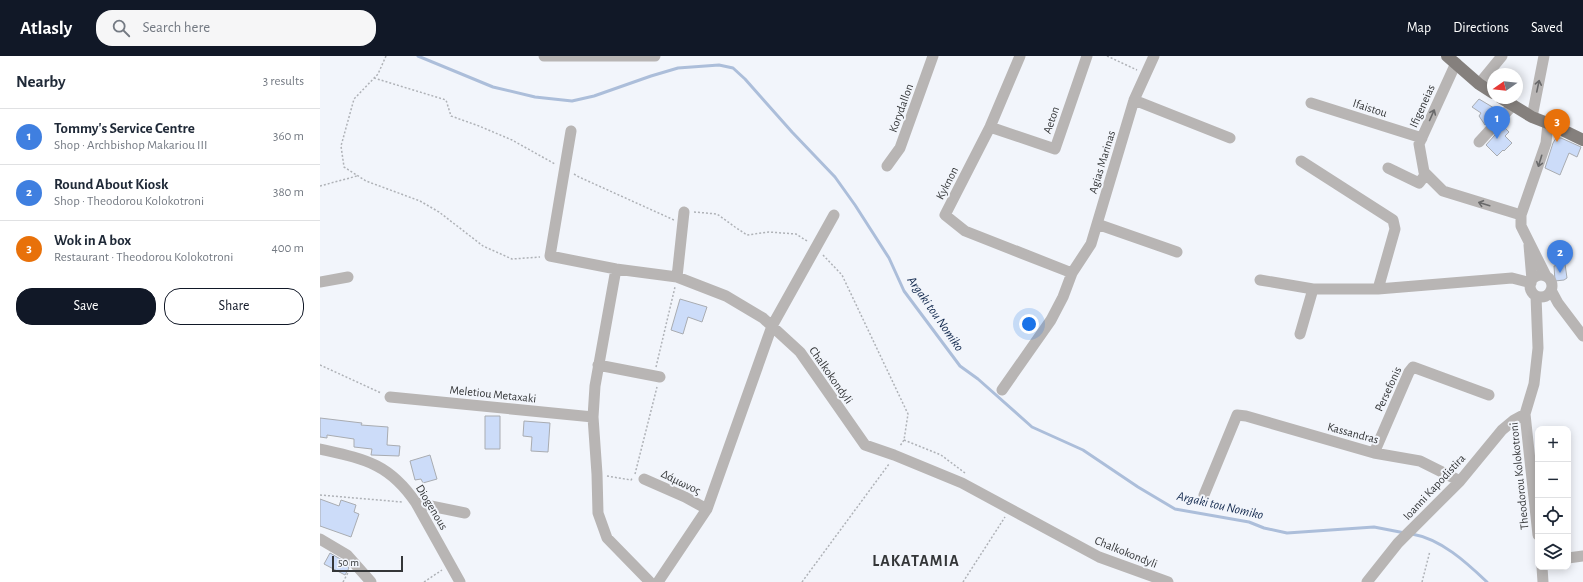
<!DOCTYPE html>
<html lang="en">
<head>
<meta charset="utf-8">
<style>
	:root { --surface:#fff; --page:#f6f6f7; --text:#1f2937; --muted:#747a83; --line:#e0e1e3; --accent:#111827 }
	body { margin:0; font-family:"Alegreya Sans",sans-serif; background:var(--page); color:var(--text) }
	.controls { position:absolute; right:12px; bottom:12px; display:grid; overflow:hidden; border-radius:8px; box-shadow:0 2px 10px #0003 }
	.controls button { width:36px; height:36px; display:grid; place-items:center; padding:0; border:0; border-bottom:1px solid var(--line); background:var(--surface); color:var(--text); font:20px sans-serif }
	.compass { position:absolute; left:1167px; top:12px; width:36px; height:36px; border-radius:50%; background:var(--surface); box-shadow:0 2px 10px #0003; rotate:256deg }
	.scale { position:absolute; left:12px; bottom:10px; width:71px; box-sizing:border-box; padding-left:4px; border:2px solid #343638; border-top:0; font-size:11px; line-height:14px; white-space:nowrap; color:#343638; -webkit-text-stroke:3px #f2f5fb; paint-order:stroke }
	.you { position:absolute; left:709px; top:268px; width:14px; height:14px; margin:-10px; border:3px solid #fff; border-radius:50%; background:#1a73e8; box-shadow:0 0 0 6px #1a73e833 }
	.badge { display:grid; place-items:center; width:26px; height:26px; border-radius:50%; background:var(--accent); color:#fff; font-size:13px; font-weight:700 }
	.pin { position:absolute; translate:-50% -33px; filter:drop-shadow(0 1px 2px #0008) }
	.pin::after { content:''; position:absolute; top:21px; width:14px; height:12px; background:inherit; clip-path:polygon(0 0,100% 0,50% 100%) }
	.list { margin:0; padding:0; list-style:none }
	h2 { display:flex; justify-content:space-between; align-items:center; height:52px; margin:0; padding:0 16px; font-size:17px }
	h2 small { font-size:13px; font-weight:400; color:var(--muted) }
	.list li { display:grid; grid-template-columns:26px 1fr auto; gap:12px; align-items:center; box-sizing:border-box; height:56px; padding:0 16px; border-top:1px solid var(--line) }
	.list b { display:block; font-size:15px; white-space:nowrap }
	.list p { margin:0; font-size:13px; white-space:nowrap; color:var(--muted) }
	.list em { font-size:13px; font-style:normal; color:var(--muted) }
	.actions { display:flex; gap:8px; padding:12px 16px }
	.actions a { flex:1; padding:9px 0; border:1px solid var(--accent); border-radius:16px; text-align:center; font-size:14px; color:var(--accent) }
	.actions .main { background:var(--accent); color:#fff }
	.icon { flex:none; width:22px; height:22px; fill:none; stroke:currentColor; stroke-width:2; stroke-linecap:round; stroke-linejoin:round }
	.map { position:relative; flex:none; width:1263px; height:526px; overflow:hidden }
	header { display:flex; align-items:center; gap:24px; box-sizing:border-box; height:56px; padding:0 20px; background:var(--accent); color:#fff }
	header strong { font-size:19px }
	nav { display:flex; gap:22px; margin-inline-start:auto; font-size:14px }
	.search { width:280px; height:36px; background:var(--page); display:flex; align-items:center; gap:10px; box-sizing:border-box; padding:0 14px; border-radius:16px; color:var(--muted); font-size:15px }
	main { display:flex }
	aside { flex:1; background:var(--surface) }
	.map>svg:first-child { display:block }
	.lines { fill:none; stroke-linecap:round; stroke-linejoin:round }
	.stream { stroke:#acbeda; stroke-width:3 }
	.building { fill:#ccdcf9; stroke:#a9acb1 }
	.path { stroke:#afb2b7; stroke-width:1.5; stroke-dasharray:2 2; stroke-linecap:butt }
	.minor { stroke:#b8b5b4; stroke-width:11 }
	.major { stroke:#85807d; stroke-width:12 }
	.oneway { stroke:#69696a }
	.labels { text-anchor:middle; dominant-baseline:central; stroke-width:4; stroke-linejoin:round; paint-order:stroke }
	.street-label { font-size:12px; fill:#343638; stroke:#f2f5fb }
	.water-label { font-size:13px; font-style:italic; fill:#12294e; stroke:#f2f5fb }
	.district-label { font-size:16px; font-weight:bold; letter-spacing:1px; fill:#343638; stroke:#f2f5fb }
</style>
</head>
<body>
<header>
<strong>Atlasly</strong>
<div class="search"><svg class="icon" aria-label="search" viewBox="0 0 24 24"><circle cx="10" cy="10" r="6"/><path d="M15 15l6 6"/></svg>Search here</div>
<nav><a>Map</a><a>Directions</a><a>Saved</a></nav>
</header>
<main>
<aside>
<h2>Nearby<small>3 results</small></h2>
<ul class="list">
<li><span class="badge" style="background:#3f7fe0">1</span><div><b>Tommy's Service Centre</b><p>Shop · Archbishop Makariou III</p></div><em>360 m</em></li>
<li><span class="badge" style="background:#3f7fe0">2</span><div><b>Round About Kiosk</b><p>Shop · Theodorou Kolokotroni</p></div><em>380 m</em></li>
<li><span class="badge" style="background:#e8710a">3</span><div><b>Wok in A box</b><p>Restaurant · Theodorou Kolokotroni</p></div><em>400 m</em></li>
</ul>
<div class="actions"><a class="main">Save</a><a>Share</a></div>
</aside>
<div class="map">
<svg width="1263" height="526" viewBox="0 0 1263 526">
	<rect width="100%" height="100%" fill="#f2f5fb"/>
	<g class="lines">
		<path class="stream" d="M98,0L173,31L215,41L252,45L274,40L331,20L358,12L399,9L413,12L425,23L472,76L515,121L535,149L569,202L584,235L640,310L658,323L712,371L763,394L818,431L855,453L929,466L944,472L967,477L1054,471L1085,477
			M1092,478C1121,483 1146,506 1167,526"/>
	</g>
	<path class="building" d="M1159,43L1174,52L1177,56L1165,69L1159,60L1161,57L1152,51Z
		M1183,70L1189,76L1185,80L1192,87L1184,95L1183,94L1177,100L1166,89Z
		M1236,82H1241L1261,91L1257,101L1249,97L1240,119L1225,112L1233,87Z
		M1245,208L1247,222L1244,224L1235,225L1234,210Z
		M360,243L387,251L382,266L368,261L363,278L351,274Z
		M165,360H180V393H165Z
		M0,362L42,367L41,369L68,371L67,389L80,390L79,400L51,399L52,393L34,391V383L7,379V382L0,381Z
		M204,365L230,367L228,396L211,395L212,381L203,380Z
		M110,399L117,423L103,427L101,423L95,424L90,405Z
		M0,443L19,450L21,444L36,449L34,456L39,458L31,481L0,470Z
		M10,497L22,504L29,512L25,519L4,508Z"/>
	<g class="lines">
		<path class="path" d="M66,0L58,18L34,43L21,90L24,111L46,125L100,145L119,156L163,190L192,203L220,201
			M787,0L817,14
			M54,22L126,44L131,60L159,70L192,84L235,108
			M254,118L259,121L354,164
			M0,130L37,120
			M374,156L397,158L415,171L427,179L449,176L476,178L487,185
			M503,199L522,219L588,358L584,384L580,390
			M0,309L61,337
			M336,311L355,231
			M584,384L621,399L645,417
			M315,418L337,331
			M287,420L311,424L313,421
			M0,439L82,446
			M23,526L29,515
			M104,526L122,514
			M482,526L569,408
			M643,526L685,461
			M1102,526L1110,495"/>
		<path class="minor" d="M224,0H335
			M700,0L670,71L625,159L645,175L752,217
			M1136,7L1099,88L1104,116L1123,135L1201,159
			M1159,28L1182,0
			M814,44L910,82
			M991,47L1102,82
			M1212,61L1224,0
			M670,71L735,93L767,0
			M251,75L230,200L296,213L357,221L406,240L443,262L480,296L545,389L574,399L642,427L779,501L848,526
			M1159,86L1193,49
			M981,105L1073,164L1075,173L1058,233
			M567,110L580,92L613,0
			M1068,112L1099,127L1106,118
			M777,168L857,196
			M1209,189L1212,224
			M296,213L275,330L273,361L277,418L278,457L287,482L330,526
			M1210 230a11 11 0 1 1 22 0a11 11 0 1 1-22 0Z
			M1226,220L1201,170V159L1226,87L1228,67
			M357,221L364,156
			M940,224L993,233H1058L1192,222L1211,227
			M0,226L28,221
			M1231,234L1238,247L1263,280
			M1216,240L1218,292L1214,328L1205,358L1218,479
			M980,278L993,233
			M278,309L340,321
			M682,334L731,264L743,241L752,217L771,188L814,44L834,0
			M70,341L273,361
			M0,393C44,403 69,407 96,447L140,526
			M1054,397L1089,316L1093,311L1169,339
			M324,423L365,441L387,453
			M884,439L917,359L926,360L1054,397L1100,405L1140,425
			M96,447L145,457
			M0,483L27,499L51,526
			M1248,502L1263,500
			M1222,511L1223,526
			M338,526L387,453L452,270L514,159
			M1047,526L1078,487L1140,425L1182,374L1194,364L1205,358"/>
		<path class="major" d="M1127,0L1159,28L1173,37
			M1181,42L1212,61L1230,68L1263,84"/>
	</g>
	<defs><path id="oneway-shaft" d="M-6 0H5M1.5-3L5.5 0L1.5 3" fill="none" stroke-width="1.6" stroke-linecap="round" stroke-linejoin="round"/></defs>
	<g class="oneway">
		<use href="#oneway-shaft" transform="translate(1218 30) rotate(-78)"/>
		<use href="#oneway-shaft" transform="translate(1112 59) rotate(-66)"/>
		<use href="#oneway-shaft" transform="translate(1220 105) rotate(107)"/>
		<use href="#oneway-shaft" transform="translate(1164 148) rotate(-163)"/>
	</g>
	<g class="labels">
		<g class="street-label">
			<text transform="translate(1102 50) rotate(-66)">Ifigeneias</text>
			<text transform="translate(581 52) rotate(-70)">Korydallon</text>
			<text transform="translate(1050 52) rotate(18)">Ifaistou</text>
			<text transform="translate(731 64) rotate(-71)">Aeton</text>
			<text transform="translate(782 106) rotate(-73)">Agias Marinas</text>
			<text transform="translate(627 127) rotate(-63)">Kyknon</text>
			<text transform="translate(511 319) rotate(55)">Chalkokondyli</text>
			<text transform="translate(1068 333) rotate(-65)">Persefonis</text>
			<text transform="translate(173 338) rotate(6)">Meletiou Metaxaki</text>
			<text transform="translate(1033 377) rotate(15)">Kassandras</text>
			<text transform="translate(1199 420) rotate(-96)">Theodorou Kolokotroni</text>
			<text transform="translate(361 426) rotate(26)">Δάμωνος</text>
			<text transform="translate(1114 431) rotate(-47)">Ioanni Kapodistira</text>
			<text transform="translate(112 451) rotate(59)">Diogenous</text>
			<text transform="translate(806 496) rotate(22)">Chalkokondyli</text>
		</g>
		<g class="water-label">
			<text transform="translate(615 258) rotate(55)">Argaki tou Nomiko</text>
			<text transform="translate(900 450) rotate(13)">Argaki tou Nomiko</text>
		</g>
		<g class="district-label">
			<text x="596" y="505">LAKATAMIA</text>
		</g>
	</g>
</svg>
<div class="controls">
<button>+</button>
<button>−</button>
<button><svg class="icon" aria-label="locate" viewBox="0 0 24 24"><circle cx="12" cy="12" r="6"/><path d="M12 2v4M12 18v4M2 12h4M18 12h4"/></svg></button>
<button><svg class="icon" aria-label="layers" viewBox="0 0 24 24"><path d="M12 4l9 5-9 5-9-5zM3 14l9 5 9-5"/></svg></button>
</div>
<svg class="compass" viewBox="-18 -18 36 36"><path d="M0-13l5 13h-10z" fill="#e53935"/><path d="M0 13l5-13h-10z" fill="#747a83"/></svg>
<div class="scale">50 m</div>
<div class="you"></div>
<div class="pin badge" style="left:1177px;top:83px;background:#3f7fe0">1</div>
<div class="pin badge" style="left:1240px;top:217px;background:#3f7fe0">2</div>
<div class="pin badge" style="left:1237px;top:86px;background:#e8710a">3</div>
</div>
</main>
</body>
</html>
